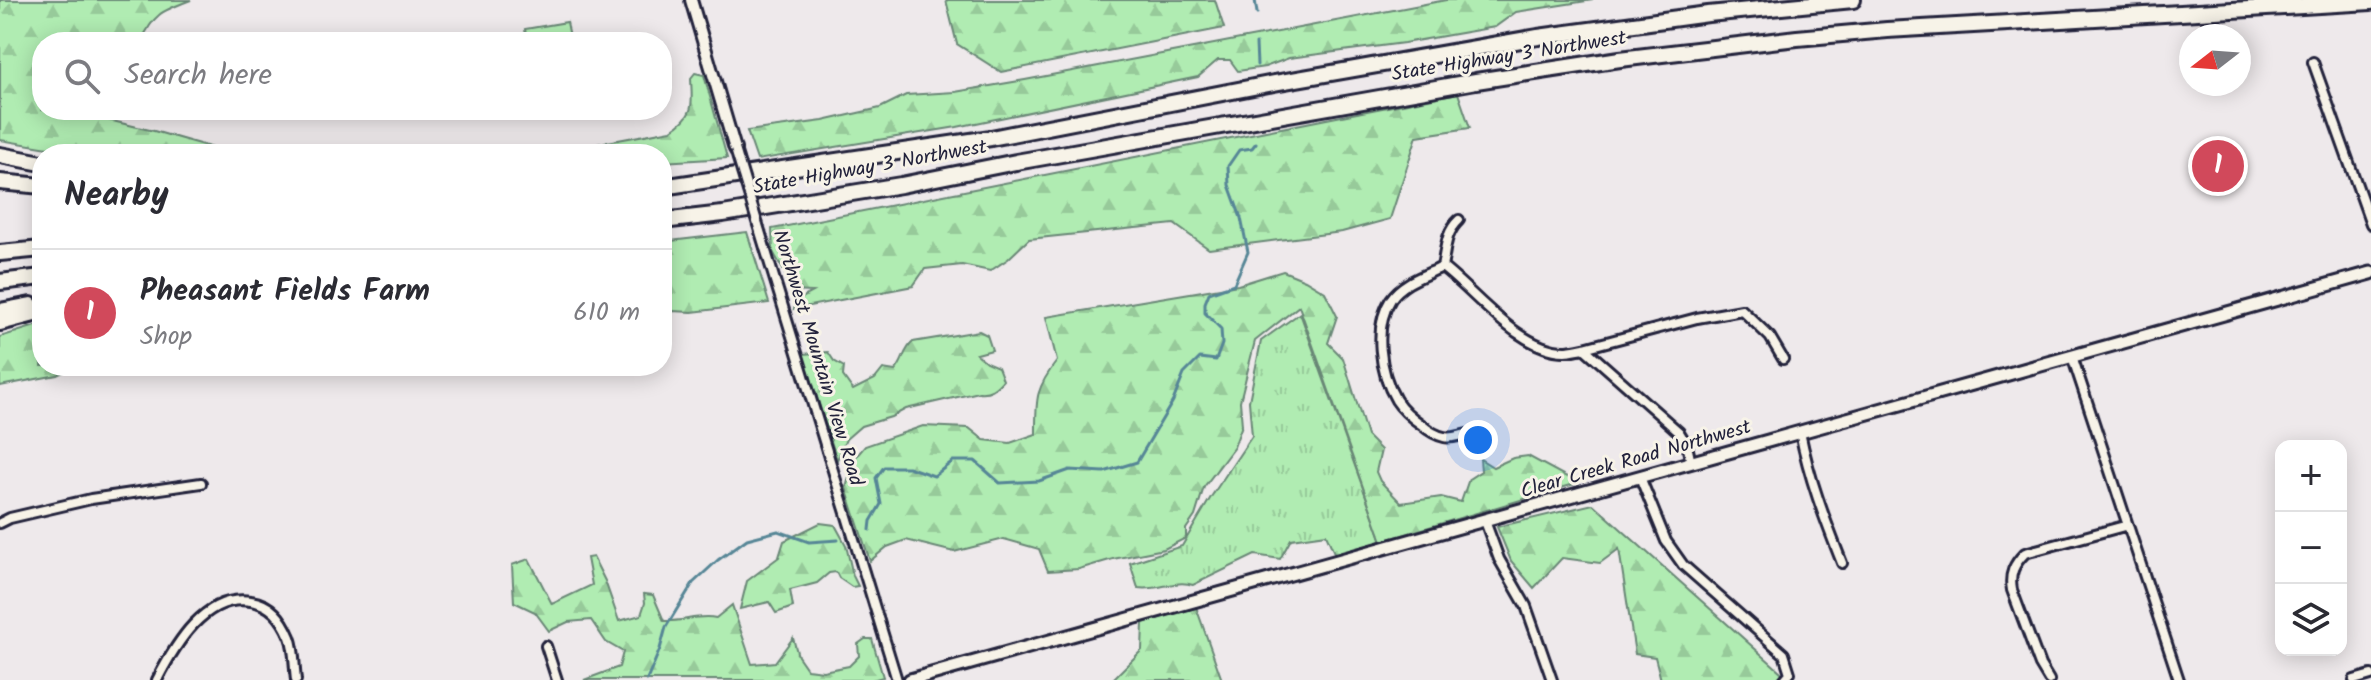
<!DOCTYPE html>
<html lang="en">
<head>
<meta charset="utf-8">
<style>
	:root { --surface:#fff; --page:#f7f7f7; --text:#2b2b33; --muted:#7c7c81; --line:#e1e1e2; --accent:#d1495b }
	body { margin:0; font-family:Kalam,sans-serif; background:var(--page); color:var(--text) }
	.controls { position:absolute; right:24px; bottom:24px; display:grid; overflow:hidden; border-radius:16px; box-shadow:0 4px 20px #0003 }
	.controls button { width:72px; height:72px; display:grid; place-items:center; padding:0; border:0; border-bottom:2px solid var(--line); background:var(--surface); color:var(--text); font:40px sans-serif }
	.compass { position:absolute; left:2179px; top:24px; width:72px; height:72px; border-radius:50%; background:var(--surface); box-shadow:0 4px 20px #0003; rotate:253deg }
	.you { position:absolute; left:1478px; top:440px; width:28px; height:28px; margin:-20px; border:6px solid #fff; border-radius:50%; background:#1a73e8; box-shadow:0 0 0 12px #1a73e833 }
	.badge { display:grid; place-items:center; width:52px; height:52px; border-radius:50%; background:var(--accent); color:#fff; font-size:26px; font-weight:700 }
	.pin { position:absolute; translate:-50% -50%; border:4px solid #fff; box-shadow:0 2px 8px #0006 }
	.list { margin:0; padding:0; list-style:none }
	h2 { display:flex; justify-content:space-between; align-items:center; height:104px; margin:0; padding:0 32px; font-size:34px }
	h2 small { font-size:26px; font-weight:400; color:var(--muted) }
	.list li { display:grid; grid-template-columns:52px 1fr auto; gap:24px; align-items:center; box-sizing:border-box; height:128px; padding:0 32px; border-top:2px solid var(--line) }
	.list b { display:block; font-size:30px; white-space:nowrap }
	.list p { margin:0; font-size:26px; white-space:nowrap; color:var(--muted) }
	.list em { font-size:26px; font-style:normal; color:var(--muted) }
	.icon { flex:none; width:44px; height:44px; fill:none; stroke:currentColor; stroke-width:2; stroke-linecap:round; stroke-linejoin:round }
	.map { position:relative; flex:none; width:2371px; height:680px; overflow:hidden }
	.search { position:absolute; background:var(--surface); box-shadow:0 4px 20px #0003; left:32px; top:32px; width:640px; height:88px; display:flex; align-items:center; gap:20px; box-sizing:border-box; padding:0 28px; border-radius:32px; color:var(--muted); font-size:30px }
	.panel { position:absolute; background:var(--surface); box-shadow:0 4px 20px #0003; left:32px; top:144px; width:640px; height:232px; border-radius:32px }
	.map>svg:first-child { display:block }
	.grass { fill:url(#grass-tufts); stroke:#698776; stroke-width:2 }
	.forest { fill:url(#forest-firs); stroke:#698776; stroke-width:2 }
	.pitch { fill:#b0ecb2; stroke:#698776; stroke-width:2 }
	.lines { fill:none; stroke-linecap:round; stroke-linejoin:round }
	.stream { stroke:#568696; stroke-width:3 }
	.minor-casing { stroke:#22223b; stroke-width:14 }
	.tertiary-casing { stroke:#22223b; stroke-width:16 }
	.secondary-casing { stroke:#22223b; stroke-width:17 }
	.motorway-casing { stroke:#22223b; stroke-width:20 }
	.minor { stroke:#f7f3e8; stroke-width:8 }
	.tertiary { stroke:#f7f3e8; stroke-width:10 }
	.secondary { stroke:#f7f3e8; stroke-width:11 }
	.motorway { stroke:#f7f3e8; stroke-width:14 }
	.minor-bridge-casing { stroke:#22223b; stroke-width:14; stroke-linecap:butt }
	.minor-bridge { stroke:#f7f3e8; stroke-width:8 }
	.labels { text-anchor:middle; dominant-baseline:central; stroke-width:6; stroke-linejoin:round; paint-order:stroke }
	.street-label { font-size:20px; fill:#22223b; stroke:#f7f3e8 }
</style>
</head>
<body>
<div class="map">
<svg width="2371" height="680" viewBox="0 0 2371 680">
	<defs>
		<pattern id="grass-tufts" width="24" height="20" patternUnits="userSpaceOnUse" patternTransform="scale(2)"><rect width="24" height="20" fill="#b0ecb2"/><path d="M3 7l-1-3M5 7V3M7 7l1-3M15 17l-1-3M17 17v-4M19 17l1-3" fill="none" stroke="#97ca9a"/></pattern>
		<pattern id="forest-firs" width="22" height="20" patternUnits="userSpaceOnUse" patternTransform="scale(2)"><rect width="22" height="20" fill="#b0ecb2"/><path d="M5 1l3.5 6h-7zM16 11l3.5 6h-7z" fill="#97ca9a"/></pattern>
	</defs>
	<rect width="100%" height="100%" fill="#eee9eb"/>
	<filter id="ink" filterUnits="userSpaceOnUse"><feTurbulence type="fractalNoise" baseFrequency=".0125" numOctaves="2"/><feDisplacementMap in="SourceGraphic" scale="16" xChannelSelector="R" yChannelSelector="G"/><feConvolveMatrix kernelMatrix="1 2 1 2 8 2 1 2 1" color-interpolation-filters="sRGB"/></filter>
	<g filter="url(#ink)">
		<path class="grass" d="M1300,313L1382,541L1335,555L1326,534L1291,539L1280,559L1255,555L1193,585C1175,579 1159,591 1138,588L1130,563L1182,546L1211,497L1252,436L1249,401L1261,341Z"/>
		<path class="forest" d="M0,0H191C162,11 154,13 141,42H42V68H39L35,78L42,85V110H67L154,131L234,154H84L0,140Z
			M946,0H1215L1224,28L1001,72L957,44Z
			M1446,0H1593L1516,12L1495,27L1404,43L1289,58L1265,67L1238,71L1230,60H1218L1198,77L957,127L757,160L747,131L823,121L880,108L906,95L955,92L1025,80Z
			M695,73L704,75L727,158L662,162V154H544L671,130C696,114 692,105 691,78Z
			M1458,93L1470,128L1417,136L1390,219L1342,232L1209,249L1174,224L1029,239L1008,259L990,271L962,265L925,269L913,286L794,309L798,300L813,292L791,291L785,273L773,252L772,229Z
			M747,232L769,303L692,312L672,311L662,315V242Z
			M1283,271L1305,280L1325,292L1337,316L1328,343L1343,358L1367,436L1381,450L1376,472L1380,481L1401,503L1441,497L1461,502L1469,479L1481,471L1480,459L1493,467L1513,458L1528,456L1578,483L1382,541L1299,306L1255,341L1240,401L1242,425L1234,447L1204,487L1195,516L1186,529V538L1164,549L1113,559L1079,569L1048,571L1039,549L1004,539L954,552L906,540L887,547L870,561L846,488L854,459L865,446L923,426L969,428L984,440L1010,443L1036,434C1036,399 1035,389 1057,361L1046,317L1238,285Z
			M42,324V366H75L57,375L0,386V337Z
			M979,331L987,335L992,350L977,354L986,362L998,367L1003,380C995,389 990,393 979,392L906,409L891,417L861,426L846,439L837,460L803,354L828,352L834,361L844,367L843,376L853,390L875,379L883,369L895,371C904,362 903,350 913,342Z
			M1593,504L1790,680H1661L1655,657L1635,654L1619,549L1600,563L1562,558L1534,588L1511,561L1497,527Z
			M820,523L835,525L846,545L853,576L858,586L852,587L839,578L836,572L829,573L817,583L790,590L793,607L776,613L769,602L740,609L747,581L779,557L784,541Z
			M593,557L605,581L619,621L641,615L645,603L644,594L653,595L664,621C683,622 699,614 716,618L732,605L752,664L775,662L793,638L798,656L807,669L823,671L849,666L859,656L858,644L865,639H872L883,677L872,680H584L619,667L623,652L606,642L591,620L568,622L549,631L535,612L514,602L512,565L529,559L552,604L592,585L587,558Z
			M1196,607L1222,680H1112L1142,650L1143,623Z"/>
		<path class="pitch" d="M567,22L571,42H527L525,29Z"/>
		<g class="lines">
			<path class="stream" d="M1255,0L1257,13
				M1256,44L1257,65
				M870,530L871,521L881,504L876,478L884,467H908L934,476L953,461H975L1000,483L1039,481L1070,470L1104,472L1137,462L1173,401L1184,374L1200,358L1216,360L1222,344L1221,329L1205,313V303L1209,293L1234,284L1248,252L1241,218L1229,185L1228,166L1239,150L1252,148L1256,143
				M647,680L660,649L666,627L693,583L718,560L747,539L778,531L809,542L838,540"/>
			<defs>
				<path id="minor" d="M2313,62L2371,224
					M765,248L897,680
					M1442,267C1476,293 1520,351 1565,351C1571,351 1578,349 1584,348L1697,318L1742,310L1770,337L1783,359
					M1442,267C1424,276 1403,282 1391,299C1373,327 1380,373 1396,400C1403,411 1412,418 1422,425C1429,431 1435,435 1444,437C1452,439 1460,435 1468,434
					M1442,267C1446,249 1445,233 1459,220
					M1584,348L1679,432L1687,445L1691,463
					M2072,356L2179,680
					M1800,432C1809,478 1825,520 1842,563
					M1640,477L1666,541L1683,565L1784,654L1790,673L1784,680
					M1485,521L1499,559L1526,606L1552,680
					M0,523L10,518L91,499L201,483
					M546,646L557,680
					M157,680C175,645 205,593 251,601C271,604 282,618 290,637C295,649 294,666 296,680
					M2049,680L2040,665L2012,590C2009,574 2014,564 2025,553L2128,525
					M2354,680L2371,675"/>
				<path id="tertiary" d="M691,0L735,149"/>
				<path id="secondary" d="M910,680L2371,273"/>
				<path id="motorway" d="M0,155L42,163
					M0,182L42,186
					M662,187L991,138L1274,83L1538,37L1708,14L1853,0
					M662,221L723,214L901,185L1016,162L1476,81L1620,59L1797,38L1887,30L2371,2
					M0,253L42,249
					M0,282L42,277
					M0,311L31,305
					M0,323L42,312"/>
			</defs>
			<use href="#minor" class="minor-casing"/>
			<use href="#tertiary" class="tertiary-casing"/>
			<use href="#secondary" class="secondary-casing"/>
			<use href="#motorway" class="motorway-casing"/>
			<use href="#minor" class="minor"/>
			<use href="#tertiary" class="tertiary"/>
			<use href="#secondary" class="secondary"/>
			<use href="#motorway" class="motorway"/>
			<defs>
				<path id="minor-bridge" d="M735,149L765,248"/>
			</defs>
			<use href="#minor-bridge" class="minor-bridge-casing"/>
			<use href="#minor-bridge" class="minor-bridge"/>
		</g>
	</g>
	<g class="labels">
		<g class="street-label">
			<text transform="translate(1509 57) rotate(-9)">State Highway 3 Northwest</text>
			<text transform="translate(870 168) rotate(-10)">State Highway 3 Northwest</text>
			<text transform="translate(817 358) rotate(73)">Northwest Mountain View Road</text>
			<text transform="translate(1636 460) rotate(-16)">Clear Creek Road Northwest</text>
		</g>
	</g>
</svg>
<div class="controls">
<button>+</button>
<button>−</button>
<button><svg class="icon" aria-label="layers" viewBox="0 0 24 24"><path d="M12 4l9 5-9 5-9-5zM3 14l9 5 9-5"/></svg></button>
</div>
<svg class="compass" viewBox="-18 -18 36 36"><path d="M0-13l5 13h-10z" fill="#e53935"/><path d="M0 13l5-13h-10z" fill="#7c7c81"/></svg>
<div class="you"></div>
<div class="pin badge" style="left:2218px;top:166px">1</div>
<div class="search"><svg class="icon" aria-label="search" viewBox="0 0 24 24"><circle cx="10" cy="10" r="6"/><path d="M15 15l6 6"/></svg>Search here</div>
<section class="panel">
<h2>Nearby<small></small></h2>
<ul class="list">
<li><span class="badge">1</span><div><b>Pheasant Fields Farm</b><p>Shop</p></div><em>610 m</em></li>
</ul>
</section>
</div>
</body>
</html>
